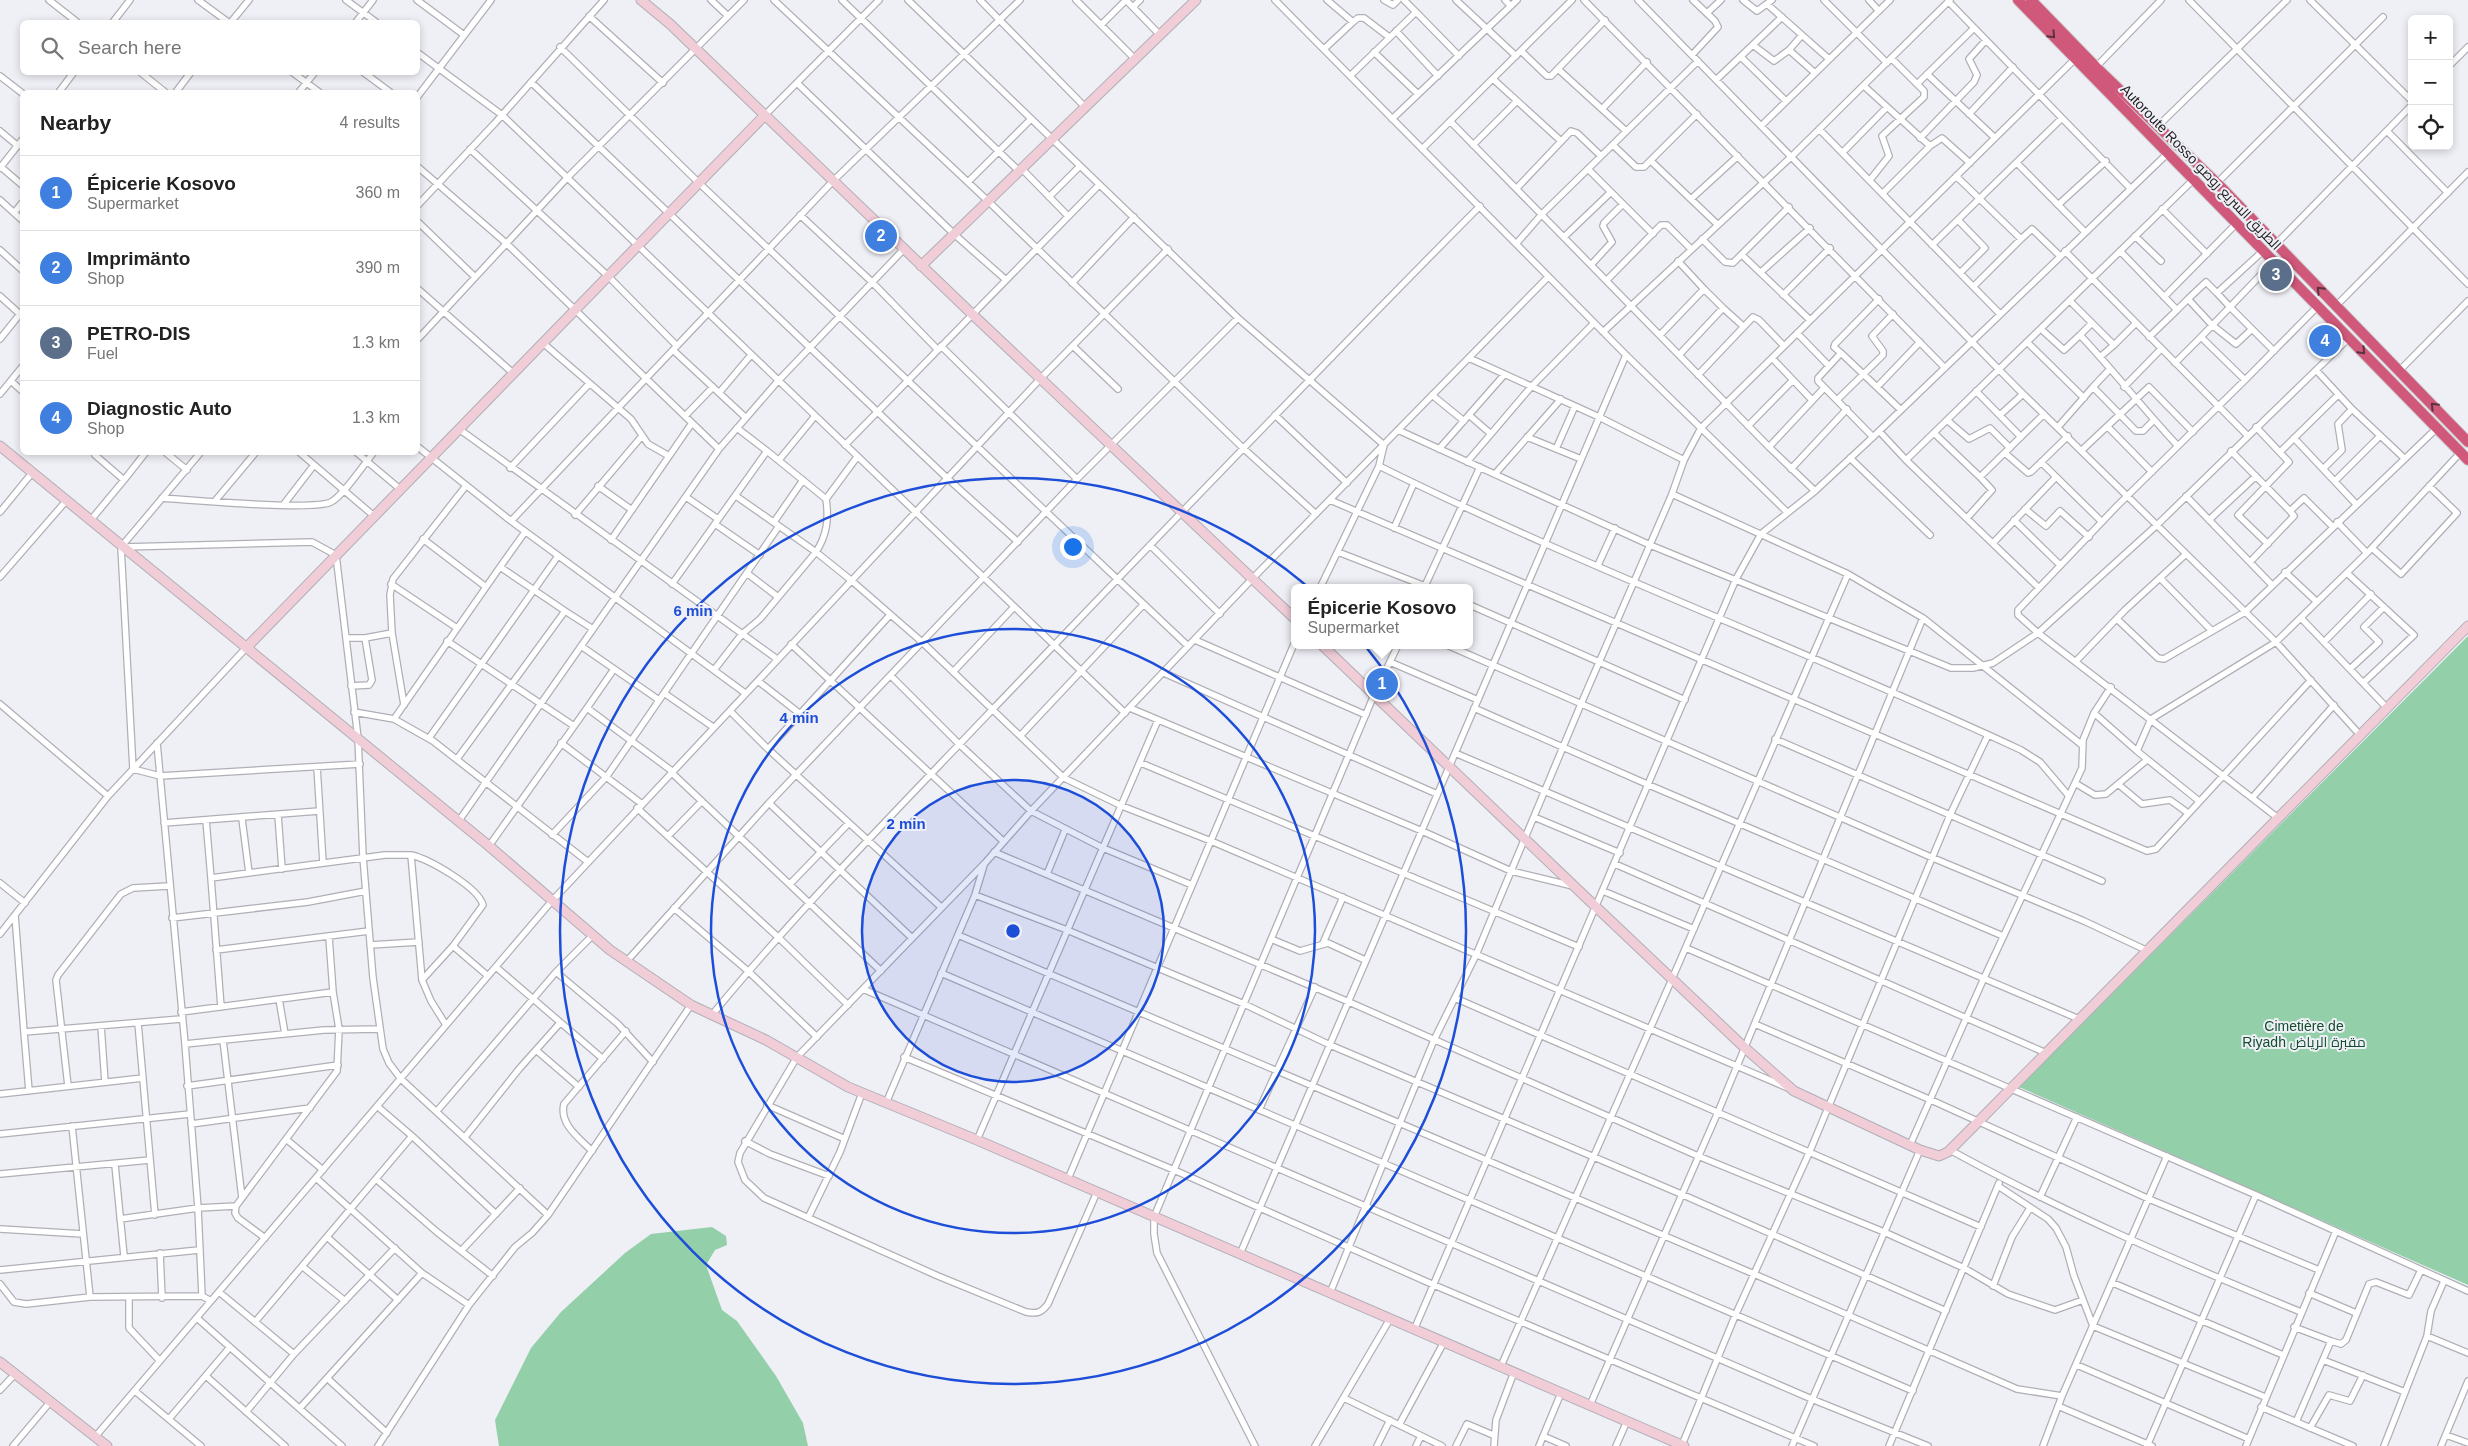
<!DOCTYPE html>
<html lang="en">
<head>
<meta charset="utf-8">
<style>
	:root { --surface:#fff; --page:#f2f2f2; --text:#222; --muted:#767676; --line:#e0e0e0; --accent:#42661f }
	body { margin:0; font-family:Arial,Cairo,sans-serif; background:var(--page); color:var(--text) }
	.controls { position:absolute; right:15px; top:15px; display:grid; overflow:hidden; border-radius:8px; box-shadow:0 2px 8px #0003 }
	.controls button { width:45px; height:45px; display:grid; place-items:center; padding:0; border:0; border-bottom:1px solid var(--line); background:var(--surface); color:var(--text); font:25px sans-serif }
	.you { position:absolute; left:1072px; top:546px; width:18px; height:18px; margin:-12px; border:4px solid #fff; border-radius:50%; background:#1a73e8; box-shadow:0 0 0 8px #1a73e833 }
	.badge { display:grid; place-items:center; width:32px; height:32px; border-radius:50%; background:var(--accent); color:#fff; font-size:16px; font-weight:700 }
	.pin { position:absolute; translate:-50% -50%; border:2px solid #fff; box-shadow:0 1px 5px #0006 }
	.popup { position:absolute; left:1291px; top:584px; width:182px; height:65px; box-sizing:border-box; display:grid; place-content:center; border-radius:8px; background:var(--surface); filter:drop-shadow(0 1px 4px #0005); font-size:16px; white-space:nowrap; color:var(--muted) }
	.popup b { font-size:19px; color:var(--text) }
	.popup::after { content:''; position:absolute; left:50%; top:100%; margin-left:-10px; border:10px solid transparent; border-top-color:var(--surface) }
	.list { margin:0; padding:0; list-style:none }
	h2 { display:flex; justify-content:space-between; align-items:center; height:65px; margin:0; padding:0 20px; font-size:21px }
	h2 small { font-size:16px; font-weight:400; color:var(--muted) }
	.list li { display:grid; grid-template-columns:32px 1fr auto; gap:15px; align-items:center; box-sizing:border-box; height:75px; padding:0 20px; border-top:1px solid var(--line) }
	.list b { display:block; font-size:19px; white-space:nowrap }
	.list p { margin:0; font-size:16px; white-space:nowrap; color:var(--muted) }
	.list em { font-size:16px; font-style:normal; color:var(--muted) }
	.icon { flex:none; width:28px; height:28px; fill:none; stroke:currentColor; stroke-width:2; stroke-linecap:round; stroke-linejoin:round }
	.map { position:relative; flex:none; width:2468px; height:1446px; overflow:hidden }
	.search { position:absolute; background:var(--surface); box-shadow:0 2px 8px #0003; left:20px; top:20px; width:400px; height:55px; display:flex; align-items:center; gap:12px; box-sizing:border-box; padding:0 18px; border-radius:8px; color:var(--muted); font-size:19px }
	.panel { position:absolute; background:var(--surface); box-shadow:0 2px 8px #0003; left:20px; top:90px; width:400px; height:365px; border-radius:8px }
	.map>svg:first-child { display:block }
	.green { fill:#93cfa9 }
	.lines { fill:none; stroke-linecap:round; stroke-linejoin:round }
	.street-casing { stroke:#b0afb6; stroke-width:8 }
	.secondary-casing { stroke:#b0afb6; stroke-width:11 }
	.highway-casing { stroke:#cdcdce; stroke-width:12 }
	.street { stroke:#fff; stroke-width:5.5 }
	.secondary { stroke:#f1cdd7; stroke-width:9 }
	.highway { stroke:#cf587b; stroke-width:10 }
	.oneway { stroke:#5b323f }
	.ring { fill:none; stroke:#1d4ed8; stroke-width:2.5 }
	.labels { text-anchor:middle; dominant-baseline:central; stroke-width:4; stroke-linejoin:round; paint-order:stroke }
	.street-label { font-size:14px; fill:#1d1d1f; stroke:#efeff6 }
	.park-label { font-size:14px; fill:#114d2e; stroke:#efeff6 }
	.centre { fill:#1d4ed8; stroke:#efeff6; stroke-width:2.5 }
	.ring-label { font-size:15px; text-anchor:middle; font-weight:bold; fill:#1d4ed8; stroke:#efeff6; stroke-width:4; stroke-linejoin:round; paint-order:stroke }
</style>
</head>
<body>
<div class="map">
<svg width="2468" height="1446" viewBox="0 0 2468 1446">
	<rect width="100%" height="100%" fill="#efeff6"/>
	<path class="green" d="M2468,636V1285L2019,1087Z
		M712,1227L726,1236L727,1245L715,1250L706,1265L722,1310L737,1321L776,1376L803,1423L808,1446H499L495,1420L531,1348L561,1312L625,1253L651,1234Z"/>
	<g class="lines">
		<defs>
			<path id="street" d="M49,0L77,22
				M198,0L228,22
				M346,0L376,22
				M417,0L464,35
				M711,0L728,16
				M774,0L988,201L1243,448L1316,514
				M842,0L1019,171
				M908,0L1238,318L1384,445L1379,466L1320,588
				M980,0L1085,107
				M1076,0L1135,59
				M1126,0L1160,35
				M1275,0L1626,355L1787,512
				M1384,0L1393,5L1398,0
				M1404,0L1416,12
				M1456,0L1516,56
				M1505,0L1511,6
				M1584,0L1945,368
				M1638,0L2017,388L2276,642L2360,735
				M1743,0L1757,11L1772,0
				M1824,0L1887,63
				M1869,0L1879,11
				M2189,0L2468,284
				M2310,0L2412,101
				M1948,1L2130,188
				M1767,4L1829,59
				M1133,7L1140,0
				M1707,13L1721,0
				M589,16L663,83
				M113,22L130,0
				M231,22L249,0
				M356,22L373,0
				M1353,22L1358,18H1364L1389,37
				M1101,25L1126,0
				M1396,31L1438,76
				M1753,45L1774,61L1789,50L1802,35
				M560,47L699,183L1188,646
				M1324,49L1353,22L1327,0
				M1789,50L1815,73
				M1521,51L1547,76H1551L1605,20
				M1374,52L1418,94
				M418,53L502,115L1125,713
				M1692,55L1718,27L1715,21L1693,0
				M1741,57L1786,101
				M1891,58L1917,84L1974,28
				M2449,66L2468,47
				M2096,67L2161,0
				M1558,69L1626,131
				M140,72L165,92
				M292,72L319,92
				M363,72L390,92
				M1927,74L1995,138
				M0,76L22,93
				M1350,76L1416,12L1459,56
				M1493,79L1561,141
				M1716,80L1782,17
				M531,82L947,478L1018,542
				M797,83L954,234L1005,279
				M1864,86L1930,146L1883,193
				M59,92L74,72
				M176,92L191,72
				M299,92L315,72
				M418,96L491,0
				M1602,109L1647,62
				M1969,114L2013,67
				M764,116L879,0
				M1392,119L1517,0
				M1450,121L1769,447
				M1761,126L1890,0
				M2158,126L2287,0
				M1819,129L2000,314
				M0,131L18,146
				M2387,131L2448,193
				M1920,138L1974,82L1977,75L1969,59L1986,40
				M1473,145L1517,101
				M1613,145L1636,167H1644L1697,114
				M1930,146L1942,138L1970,163
				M470,149L608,276L677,346
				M1422,149L1572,0
				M1843,152L1887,107
				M1651,161L1717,224
				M2017,163L2085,232
				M1,167L22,185
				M418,167L506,243L719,449
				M0,168L22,140
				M1022,169L1068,216
				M1588,169L1653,234
				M1956,176L2021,239L2032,229L2060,256
				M1870,180L1889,156L1882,136L1924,97V91L1917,84
				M968,182L1031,119
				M2217,183L2383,17
				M1517,188L1571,131L1577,133L1601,156
				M1049,197L1080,166
				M1691,199L1738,156
				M0,200L22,220
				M418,205L495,123L604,0
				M2058,205L2106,161
				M2162,209L2207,254
				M14,213L22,203
				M800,215L872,282L938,350
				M1958,220L1985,248L1961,272
				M418,222L475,277
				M2135,236L2161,261
				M1564,237L1611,192
				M1702,239L1725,262L1733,263L1789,207
				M1516,244L1542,214L1698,61
				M2276,244L2412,105
				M1932,245L2062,118
				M0,250L22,270
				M2264,250L2217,293L2230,307L2274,261
				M2065,251L2247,435
				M2120,251L2177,310L2149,337
				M1742,255L1810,320
				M1591,265L1612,242L1603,226L1604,223L1623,204
				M1761,272L1810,228
				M1607,280L1661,225H1667L1691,249
				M1072,283L1134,217
				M1974,286L2021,239
				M418,289L513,373
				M1783,295L1830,248
				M0,296L22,316
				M2164,297L2237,223
				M2188,299L2206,282L2217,293
				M2070,301L2092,323L2080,335C2114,371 2144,410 2178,446
				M2336,306L2468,172
				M1723,308L1743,326
				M2177,310L2188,299L2212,325L2236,344L2252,329
				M2092,323L2114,345L2100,357
				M2041,329L2064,350L2080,335
				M1603,332L1791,157L1950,0
				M1797,333L1829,366
				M1660,335L1704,289L1678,261
				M2201,337L2230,307L2274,351
				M0,339L20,314
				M418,339L567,178L744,0
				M2027,342L2084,398
				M543,343L631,419L648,444L669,456
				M2114,345L2135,324
				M941,346L1077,479
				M1073,346L1118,389
				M673,350L745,417
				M1841,353L1901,410
				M1679,355L1723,308L1704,289
				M1469,358L1599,417L1684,460
				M1772,358L1812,400
				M2175,363L2201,337L2245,380L2117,506L2018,610V615L2038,633L2278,818
				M2316,370L2352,409L2338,424L2342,450L2323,469
				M2400,370L2468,301
				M1698,375L1753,317L1759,320L1784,346
				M2245,380L2318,306
				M11,381L22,391
				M1877,387L1920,342
				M2093,387L2110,369
				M2124,387L2161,349
				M1976,391L2021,437
				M719,393L751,355
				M0,394L22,367
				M1432,395L1464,421
				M1838,399L1883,355V351L1872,336L1893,314
				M2352,409L2404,458
				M1275,415L1347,483
				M1469,415L1491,434
				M2000,415L2023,394
				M685,416L713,387
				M1947,420L1969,439L1990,428L2010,448
				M1748,426L1793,380
				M2058,427L2093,387L2136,431H2143L2154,420
				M2108,427L2152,472
				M2256,427L2289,462L2238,515L2268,544
				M737,428L767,451
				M459,429L777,659
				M1398,430L1650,545L1951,668H1973L1993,663L2038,633L2157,525L2349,338
				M1879,431L1906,460L2038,587
				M1934,433L1980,477L2044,414
				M1527,437L1581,459
				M1873,437L1818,381V378L1841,353L1834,347L1835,344L1879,299
				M2294,438L2356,504
				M845,445L1099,185
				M418,447L511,521L745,693
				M1439,449L1504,375
				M1556,449L1575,406
				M2082,450L2149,387L2193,432
				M2231,451L2290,511
				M165,452L187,470
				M201,452L121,547L133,769L160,776L360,764
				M299,452L374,516
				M356,452L400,489
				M2280,452L2338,395
				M2005,453L2028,473L2031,472L2068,436
				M95,455L124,480L146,452
				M1850,458L1930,535
				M779,460L815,416
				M1906,460L2194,179
				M1467,462L1531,387L1594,323
				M2041,462L2102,522
				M1379,466C1589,570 1809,651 2021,750L2040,762L2068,795
				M510,468L589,384
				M1791,469L1847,409
				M1495,474L1561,399
				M2335,481L2380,436
				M598,486L632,510
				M1815,491L1769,447L1824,388
				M1672,494L1848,574
				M736,496L816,552L852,581L922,642L1064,778L1122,806L1211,841L1788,1088
				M2186,496L2272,585
				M686,497L718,519
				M162,498C190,500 314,511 331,502C343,496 364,464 374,452
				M1330,500L2147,851L2156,849L2311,680
				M215,501L256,452
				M284,504L314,465
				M2025,509L2046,526L2060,511L2089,537
				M0,512L32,473
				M575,515L642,436
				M1967,518L1992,490L1980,477
				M2014,520L2059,564
				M2209,520L2256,476
				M90,521L124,480
				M511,521L833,181L1020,0
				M774,522L803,480
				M2337,522L2367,553
				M715,524L760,555
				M1394,528L1414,483
				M423,539L486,587
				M611,540L692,423
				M1993,543L2056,477
				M1150,545L1220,614
				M124,547L312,542L336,555L358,738L363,857L373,978L383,1049L389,1063L401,1079L548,1215
				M2372,548L2401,574L2457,513L2429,486
				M1338,552L1430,588
				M2250,562L2294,516L2290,511L2304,498L2332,526
				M1598,565L1615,528
				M500,567L525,532
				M2285,572L2317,602
				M2347,573L2414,635L2363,683
				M748,574L778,597
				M0,577L66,501
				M2160,578L2212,631
				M391,584L457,628
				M672,584L767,451L826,499L857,457
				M1424,588L1480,467
				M1470,605L1685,700
				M2301,618L2387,708
				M2117,619L2158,658L2164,659L2245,612L2437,428
				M392,633L390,595L393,579L465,487
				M346,638H365L372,680L369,685L351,686
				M365,638L392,633L404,705
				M1195,640L1366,715
				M447,641L574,726
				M2324,642L2371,594
				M791,644L1003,841
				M1447,645L1933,858L2084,921L2148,951
				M581,646L659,700
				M2076,661L2125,610L2186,554
				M1390,662L1478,700
				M2350,669L2379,642L2364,627L2384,607
				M714,670L742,634L760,619L816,552C827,535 829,519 826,499
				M953,672L1014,607
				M1164,673L1437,794
				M891,676L959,744L1031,811L1103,848L1192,885
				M758,681L799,713
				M664,693L713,727
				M0,704L108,796
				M587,708L614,669
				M1130,708L1422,831L1511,871L1573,886
				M1474,708L1649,785L2003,936
				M730,711L768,749L941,907
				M354,712L394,719L433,741L588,862
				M2094,713L2137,751L2199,801
				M394,719L500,567L565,611
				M1020,736L1143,605
				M429,738L558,556
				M1775,739L2102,881
				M157,743L185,1044L198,1208L202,1296L211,1301
				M561,743L642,804
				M768,749L890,615
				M2137,751L2151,719L2276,642L2369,551L2461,452
				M1455,753L2079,1019
				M457,759L565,611L593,629
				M1141,763L1579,947
				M317,767L323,863
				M671,772L881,971
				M2075,783L2095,795L2106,794L2147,760
				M2118,784L2142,804L2170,800L2188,813
				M2252,798L2334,705
				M769,803L912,938
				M637,808L779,938L848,1005
				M278,815L282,869
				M1534,817L1620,853
				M242,819L249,873
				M206,820L211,878L385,855H411L422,980L431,1001L446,1025
				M458,822L719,449L778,381L904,249
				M164,823L319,811
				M552,835L607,776L779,526
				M668,836L702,801
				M489,846L587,708L672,771
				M994,852L1349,1002L1698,1156L1884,1232L1964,1268L2008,1294L2055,1310L2083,1300
				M411,855C429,859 478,887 483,905L453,946L422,980
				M1615,864L2046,1053
				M1047,874L1065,830
				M211,878L221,1007
				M0,883L25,903
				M790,884L849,823
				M1603,891L1694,929
				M975,895L1067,930L1244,1004L1330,1045L1681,1194L1946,1311
				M674,908L748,971L817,1037
				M15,915L24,1032
				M172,918L308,902L366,891
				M0,934L108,796L246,648
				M958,935L1754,1274L2017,1389L2062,1396
				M1271,939L1300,951L1328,943L1365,960
				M1323,943L1343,897
				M370,945L419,942
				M453,946L488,976
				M1686,948L2256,1195L2468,1291
				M216,950L369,931
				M626,962L769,803L1077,479L1238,318
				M496,967L603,1059
				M556,972L618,1024L653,1062
				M941,973L1913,1391
				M863,989L1814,1400L1928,1446
				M1455,998L1981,1227
				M279,999L285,1034
				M181,1012L333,992
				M711,1016C799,909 897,810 992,710C1154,541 1315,372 1480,206
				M138,1023L155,1215
				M1755,1024L1931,1100L2149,1199L2319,1270
				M101,1026L105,1082
				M223,1040L242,1198
				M185,1044L324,1030L380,1029
				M536,1050L579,1087
				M904,1057L1174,1170L1434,1285L1814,1446
				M68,1086L56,980L58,975L121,894L133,888L169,886
				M187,1086L338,1065
				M29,1091L24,1032L181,1019
				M0,1094L143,1078
				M886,1103L975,895L984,865
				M767,1105L845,1139
				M1259,1110L1315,987
				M437,1111L556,972L593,935
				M191,1124L310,1108
				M72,1126L90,1297
				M0,1134L190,1114
				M412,1136L496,1214
				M465,1137L519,1069L560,1023
				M286,1139L323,1170
				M977,1140L1158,720
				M745,1141L770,1154L829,1176
				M1910,1145L1984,978L2082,768L2083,740L2094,713L2111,687
				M1950,1150C2063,1212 2181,1263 2301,1312
				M592,1151C579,1138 559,1124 564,1104L626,1031
				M115,1165L124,1256
				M0,1174L150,1160
				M316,1178L422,1273L469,1305
				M376,1179L437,1232L493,1276
				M1068,1179L1294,644
				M1998,1186L2048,1219L2056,1228L2066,1247L2074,1276L2093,1326L2265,1397
				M1097,1192L1048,1304C1041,1313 1037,1314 1026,1312L938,1276L764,1198L745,1180L738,1162L740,1153L797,1057L985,863L1031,811L1253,578L1548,277
				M2040,1197L2077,1117
				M808,1218L840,1152L862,1093
				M120,1219L198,1208L236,1206
				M0,1229L83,1234
				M327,1237L398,1300
				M265,1238L238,1218L235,1213L236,1206L337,1071L339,1029L333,992L329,937
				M461,1251L520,1188
				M160,1253L162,1298
				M1240,1254L1626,355
				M303,1267L345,1301
				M0,1270L199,1250
				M2113,1283L2283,1355
				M0,1284L14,1302L26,1304L90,1297L202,1296
				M1993,1286L2012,1237L2030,1208
				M219,1292L294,1354
				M1330,1293L1434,1040L1476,955L1581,704L1672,494L1684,460L1701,428L2075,59
				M2309,1293L2356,1313
				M129,1298V1328L160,1361
				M197,1318L342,1446
				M255,1322L412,1136L377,1106
				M2294,1327L2331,1341L2296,1422
				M1414,1330L1736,579L1761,534L1815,491L1873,437L2168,153
				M2427,1336L2468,1353
				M2331,1341L2341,1344L2346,1340L2369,1284L2376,1282L2409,1295L2421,1270
				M2323,1360L2405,1392
				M2077,1365L2249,1439
				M1501,1366L1672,979L1848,574L1923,618L2082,745
				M206,1376L285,1446
				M327,1378L387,1433
				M0,1390L15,1374
				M135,1391L201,1446
				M1344,1398L1442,1446
				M1590,1405L1718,1112L1923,618
				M2058,1406L2152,1446
				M2261,1407L2353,1446
				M300,1408L422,1273
				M246,1412L294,1354L395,1248
				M169,1419L230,1347
				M1399,1425L1444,1342
				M2310,1428L2329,1395L2350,1401L2363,1375
				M2446,1435L2468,1443
				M1543,1436L1566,1446
				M95,1437L551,902L1041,378L1168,249
				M1682,1445L1735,1316L1810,1151L1950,815L1988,735
				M13,1446L51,1401
				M378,1446L469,1305L515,1247L532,1233L548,1215L691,1005
				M1255,1446L1157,1253L1154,1234V1217L1374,695L1398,645
				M1315,1446L1390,1319
				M1377,1446L1390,1420
				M1416,1446L1421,1436
				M1456,1446L1467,1424L1493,1435
				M1494,1446L1496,1420L1514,1372
				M1539,1446L1561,1393
				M1616,1446L1627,1421
				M1792,1446L1920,1150
				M1889,1446L1999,1183
				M2043,1446L2062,1396L2167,1156
				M2147,1446L2256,1195
				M2246,1446L2336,1231
				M2384,1446L2427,1336L2431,1311L2444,1281
				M2441,1446L2468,1381"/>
			<path id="secondary" d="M641,0L670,24L972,314L1294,618
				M921,266L1196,0
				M0,446L489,846L610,950L691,1005L766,1040L848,1087L977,1140L1684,1446
				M1322,645L1596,907L1745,1048L1794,1091L1920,1150L1939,1156L1948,1152L1973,1127L2468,626
				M246,648L764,116
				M0,1362L107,1446"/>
			<path id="highway" d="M2018,0L2468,460
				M2031,0L2096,67L2217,183L2468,442"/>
		</defs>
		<use href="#street" class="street-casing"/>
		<use href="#secondary" class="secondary-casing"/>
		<use href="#highway" class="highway-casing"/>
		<use href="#street" class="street"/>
		<use href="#secondary" class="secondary"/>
		<use href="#highway" class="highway"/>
	</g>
	<defs><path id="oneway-chevron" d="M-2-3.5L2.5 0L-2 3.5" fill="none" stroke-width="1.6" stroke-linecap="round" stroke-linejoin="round" transform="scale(1.25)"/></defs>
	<g class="oneway">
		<use href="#oneway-chevron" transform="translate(2052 35) rotate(46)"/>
		<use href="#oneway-chevron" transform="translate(2320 290) rotate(-134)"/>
		<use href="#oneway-chevron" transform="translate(2362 351) rotate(46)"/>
		<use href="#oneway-chevron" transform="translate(2434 406) rotate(-134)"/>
	</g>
	<circle cx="1013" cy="931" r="151" fill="#1d4ed8" fill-opacity=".12"/>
	<g class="ring">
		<circle cx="1013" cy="931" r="151"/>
		<circle cx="1013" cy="931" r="302"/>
		<circle cx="1013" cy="931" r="453"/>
	</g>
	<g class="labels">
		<g class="street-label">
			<text transform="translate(2201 167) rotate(46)">Autoroute Rosso الطريق السريع روصو</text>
		</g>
		<g class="park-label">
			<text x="2304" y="1026">Cimetière de<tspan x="2304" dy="16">Riyadh مقبرة الرياض</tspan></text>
		</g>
	</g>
	<circle cx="1013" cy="931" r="8" class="centre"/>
	<g class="ring-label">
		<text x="693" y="616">6 min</text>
		<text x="799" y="723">4 min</text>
		<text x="906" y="829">2 min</text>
	</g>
</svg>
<div class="controls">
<button>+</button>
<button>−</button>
<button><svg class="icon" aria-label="locate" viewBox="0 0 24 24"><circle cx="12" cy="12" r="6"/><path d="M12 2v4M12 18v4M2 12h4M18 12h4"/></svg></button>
</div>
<div class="you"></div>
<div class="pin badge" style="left:1382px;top:684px;background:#3f7fe0">1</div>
<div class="popup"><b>Épicerie Kosovo</b>Supermarket</div>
<div class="pin badge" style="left:881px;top:236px;background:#3f7fe0">2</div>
<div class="pin badge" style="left:2276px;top:275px;background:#5c6f8a">3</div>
<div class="pin badge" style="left:2325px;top:341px;background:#3f7fe0">4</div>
<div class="search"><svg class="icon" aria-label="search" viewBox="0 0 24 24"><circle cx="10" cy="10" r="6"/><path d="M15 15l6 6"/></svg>Search here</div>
<section class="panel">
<h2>Nearby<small>4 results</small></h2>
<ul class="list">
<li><span class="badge" style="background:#3f7fe0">1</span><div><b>Épicerie Kosovo</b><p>Supermarket</p></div><em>360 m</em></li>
<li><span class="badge" style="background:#3f7fe0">2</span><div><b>Imprimänto</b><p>Shop</p></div><em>390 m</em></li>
<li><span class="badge" style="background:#5c6f8a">3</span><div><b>PETRO-DIS</b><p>Fuel</p></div><em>1.3 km</em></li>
<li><span class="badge" style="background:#3f7fe0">4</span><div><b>Diagnostic Auto</b><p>Shop</p></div><em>1.3 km</em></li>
</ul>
</section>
</div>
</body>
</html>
